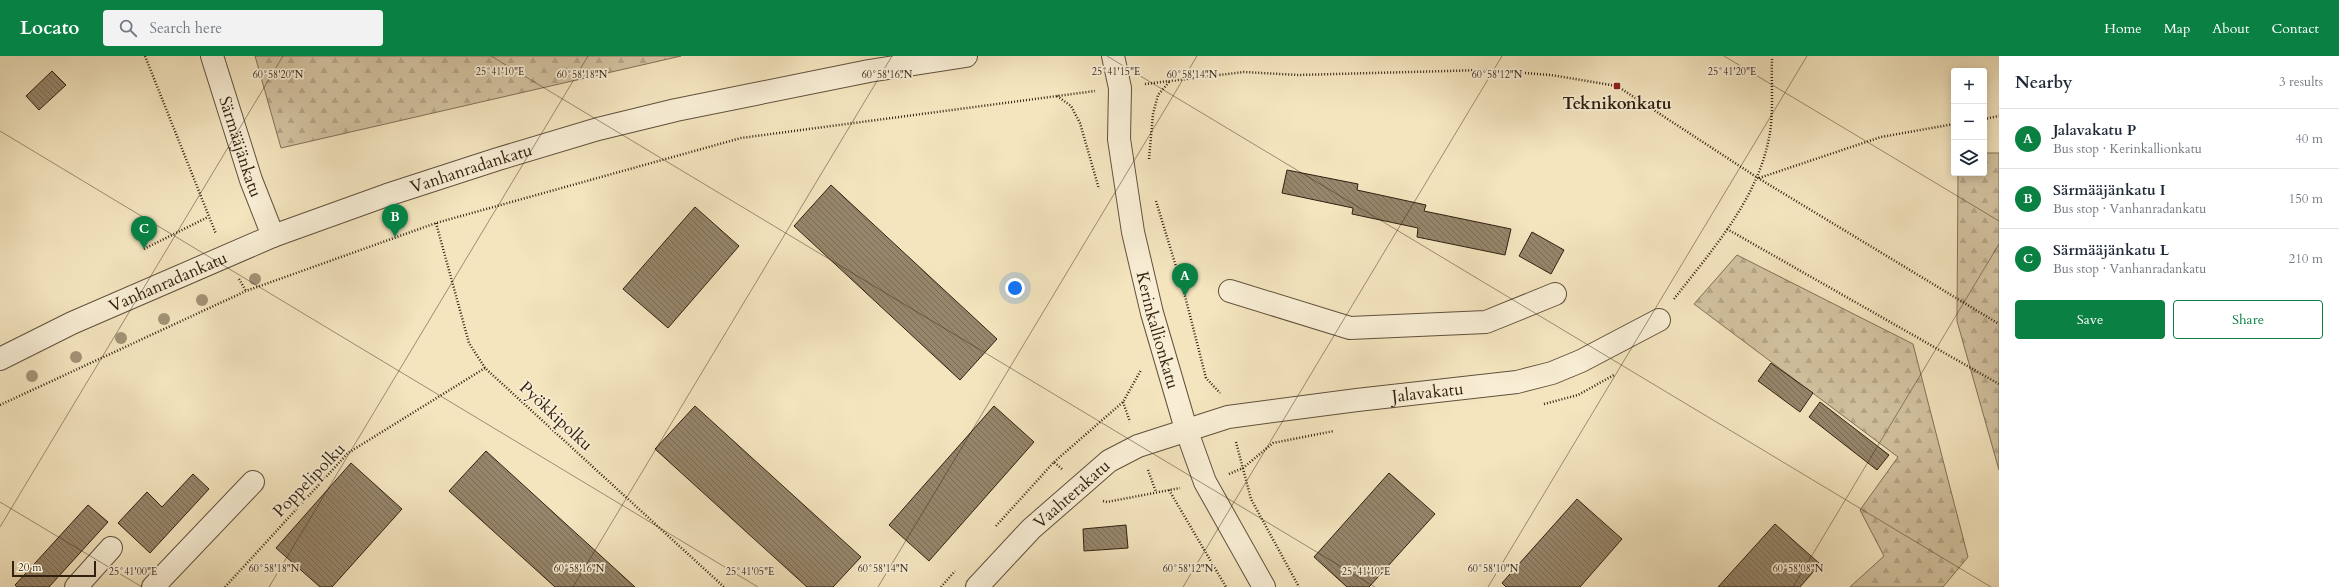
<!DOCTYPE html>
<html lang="en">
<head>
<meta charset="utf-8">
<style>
	:root { --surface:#fff; --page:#f2f2f3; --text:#1f2937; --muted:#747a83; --line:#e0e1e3; --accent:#0b8043 }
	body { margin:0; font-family:Cardo,serif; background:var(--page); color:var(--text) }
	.controls { position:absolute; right:12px; top:12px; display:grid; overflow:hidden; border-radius:4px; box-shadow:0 2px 10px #0003 }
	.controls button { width:36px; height:36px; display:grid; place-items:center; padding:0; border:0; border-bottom:1px solid var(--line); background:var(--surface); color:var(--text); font:20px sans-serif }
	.scale { position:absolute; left:12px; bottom:10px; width:84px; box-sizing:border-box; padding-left:4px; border:2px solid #311f10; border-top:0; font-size:11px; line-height:14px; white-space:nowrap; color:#311f10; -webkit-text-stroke:3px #f8eed5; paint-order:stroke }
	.you { position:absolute; left:1015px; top:232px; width:14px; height:14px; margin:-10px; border:3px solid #fff; border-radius:50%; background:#1a73e8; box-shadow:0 0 0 6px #1a73e833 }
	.badge { display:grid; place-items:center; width:26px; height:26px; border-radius:50%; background:var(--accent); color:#fff; font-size:13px; font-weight:700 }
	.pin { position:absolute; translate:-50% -33px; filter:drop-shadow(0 1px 2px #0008) }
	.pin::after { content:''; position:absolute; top:21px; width:14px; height:12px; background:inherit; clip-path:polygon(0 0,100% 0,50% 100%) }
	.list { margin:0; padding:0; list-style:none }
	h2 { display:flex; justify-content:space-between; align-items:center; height:52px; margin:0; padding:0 16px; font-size:17px }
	h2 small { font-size:13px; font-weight:400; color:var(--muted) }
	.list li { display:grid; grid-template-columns:26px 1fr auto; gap:12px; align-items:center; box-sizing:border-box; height:60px; padding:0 16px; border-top:1px solid var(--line) }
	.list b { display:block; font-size:15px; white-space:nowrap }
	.list p { margin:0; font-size:13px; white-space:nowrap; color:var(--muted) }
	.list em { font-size:13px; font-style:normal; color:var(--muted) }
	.actions { display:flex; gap:8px; padding:12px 16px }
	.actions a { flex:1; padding:9px 0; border:1px solid var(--accent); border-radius:4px; text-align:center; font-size:14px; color:var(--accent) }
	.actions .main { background:var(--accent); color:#fff }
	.icon { flex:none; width:22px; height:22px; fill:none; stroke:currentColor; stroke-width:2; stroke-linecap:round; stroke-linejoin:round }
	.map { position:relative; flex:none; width:1999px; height:531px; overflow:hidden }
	header { display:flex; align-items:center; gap:24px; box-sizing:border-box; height:56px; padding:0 20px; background:var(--accent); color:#fff }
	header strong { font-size:19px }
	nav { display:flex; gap:22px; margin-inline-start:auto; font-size:14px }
	.search { width:280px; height:36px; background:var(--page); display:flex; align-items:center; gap:10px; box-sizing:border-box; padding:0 14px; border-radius:4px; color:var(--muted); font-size:15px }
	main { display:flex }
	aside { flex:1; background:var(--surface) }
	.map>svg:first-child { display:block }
	.forest { fill:url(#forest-firs); stroke:#827158 }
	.building { fill:url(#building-back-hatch); stroke:#311f10 }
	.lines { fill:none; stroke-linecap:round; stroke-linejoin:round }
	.minor-casing { stroke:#62503c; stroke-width:24 }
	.path { stroke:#311f10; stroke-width:2.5; stroke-dasharray:1 2; stroke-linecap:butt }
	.minor { stroke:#f8eed5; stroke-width:22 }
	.tree { fill:#a49377 }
	.ticks { fill:none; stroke:#311f10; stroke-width:1; stroke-opacity:0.45 }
	.poi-dot { fill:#8f2418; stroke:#f8eed5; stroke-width:1.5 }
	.labels { text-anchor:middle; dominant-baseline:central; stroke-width:3.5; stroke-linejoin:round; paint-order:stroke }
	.poi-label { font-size:17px; font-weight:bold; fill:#311f10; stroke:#f8eed5 }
	.street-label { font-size:17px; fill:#311f10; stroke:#f8eed5 }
	.ticks-label { font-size:10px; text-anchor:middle; fill:#311f10; stroke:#f8eed5; stroke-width:3.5; stroke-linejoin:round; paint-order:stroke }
</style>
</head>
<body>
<header>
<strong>Locato</strong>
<div class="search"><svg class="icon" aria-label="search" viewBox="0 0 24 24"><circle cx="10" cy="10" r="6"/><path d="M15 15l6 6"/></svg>Search here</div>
<nav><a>Home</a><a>Map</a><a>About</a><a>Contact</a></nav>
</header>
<main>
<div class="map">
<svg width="1999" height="531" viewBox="0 0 1999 531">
	<defs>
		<pattern id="forest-firs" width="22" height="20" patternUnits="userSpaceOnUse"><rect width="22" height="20" fill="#d3c3a1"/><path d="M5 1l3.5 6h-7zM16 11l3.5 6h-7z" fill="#b6a78a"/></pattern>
		<pattern id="building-back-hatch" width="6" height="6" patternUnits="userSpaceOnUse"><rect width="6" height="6" fill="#96866b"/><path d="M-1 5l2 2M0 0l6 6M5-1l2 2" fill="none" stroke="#7b6d57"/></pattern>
	</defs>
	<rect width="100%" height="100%" fill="#f4e5bf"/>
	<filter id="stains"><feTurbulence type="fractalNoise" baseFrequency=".005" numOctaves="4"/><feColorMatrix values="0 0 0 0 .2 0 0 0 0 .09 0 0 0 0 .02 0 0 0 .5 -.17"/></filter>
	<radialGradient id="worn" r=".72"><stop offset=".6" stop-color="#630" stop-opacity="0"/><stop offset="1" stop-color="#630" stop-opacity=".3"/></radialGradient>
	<path class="forest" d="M255,0H681L281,92Z
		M1984,97H1999V414L1957,265L1958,117H1984Z
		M1737,199L1913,288L1968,501L1943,531H1850L1884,500L1860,454L1898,401L1694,248Z"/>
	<path class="building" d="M52,15L66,29L39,54L26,40Z
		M1287,114L1358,128L1357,134L1426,149L1424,155L1511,173L1505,199L1417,181L1418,172L1352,158L1353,152L1282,137Z
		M831,129L997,283L960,324L794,170Z
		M695,151L739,190L668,272L623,233Z
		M1532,176L1564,194L1551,218L1519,200Z
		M1771,307L1813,337L1800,356L1758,325Z
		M1820,346L1889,399L1877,414L1809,361Z
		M695,350L861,501L833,531H807L655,393Z
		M994,350L1034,386L929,505L889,469Z
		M486,395L635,531H555L449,435Z
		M351,407L402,453L332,531H320L276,492Z
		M1389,417L1435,458L1369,531H1347L1314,501Z
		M193,418L209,433L150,497L118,467L147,436L162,451Z
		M1577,443L1622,483L1580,531H1506L1502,527Z
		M88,449L108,466L49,531H17L15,529Z
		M1775,468L1820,508L1800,531H1718Z
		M1126,469L1128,492L1084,495L1083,473Z"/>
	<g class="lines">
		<defs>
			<g id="minor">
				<path id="s1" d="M212,0L251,124L273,180"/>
				<path id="s2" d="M1113,0L1120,32L1119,83L1133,176L1152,257L1186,373L1205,426L1264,531"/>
				<path d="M1230,235L1350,272L1486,266L1555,238"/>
				<path id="s3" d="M0,303L72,267L273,180L387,139L498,103L598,73L676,54L869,15L966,0"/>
				<path d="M76,531L111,492"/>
				<path d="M153,531L253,426"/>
				<path id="s4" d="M977,531L1031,473L1109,405L1138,390L1228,361L1357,344L1517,326L1552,317L1581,305L1659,264"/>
			</g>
		</defs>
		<use href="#minor" class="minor-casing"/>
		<path class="path" d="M145,0L216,178
			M1145,28L1244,16L1298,19L1485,14L1551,19L1617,30L1758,122L1999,268
			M1057,40L1071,50L1080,67L1099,133
			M1984,63L1999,60
			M1149,103L1153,58L1158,39L1170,25
			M1759,122L1881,81L1954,68
			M1156,145L1185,240L1206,322L1220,337
			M436,167L469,287L485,312L724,531
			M1727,173L1999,328
			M144,193L208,161
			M239,223L246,235
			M1674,243C1712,194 1757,144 1769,82C1774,59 1771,27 1772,3
			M1123,346L1130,366
			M1544,348L1578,339L1614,319
			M0,349L246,235L436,167L741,82L1095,35
			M1236,386L1251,443L1299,531
			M1054,406L1123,346L1141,314
			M1148,414L1156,436
			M1229,418L1243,412L1273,387L1334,375
			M1169,434L1226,531
			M1103,445L1107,446L1180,432
			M996,470L1054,406L1062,413
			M225,531L348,397L485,312
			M941,531L955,515"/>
		<use href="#minor" class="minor"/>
	</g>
	<g class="tree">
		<circle cx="255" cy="223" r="6"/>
		<circle cx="202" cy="244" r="6"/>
		<circle cx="164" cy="263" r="6"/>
		<circle cx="121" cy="282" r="6"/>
		<circle cx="76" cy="301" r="6"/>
		<circle cx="32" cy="320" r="6"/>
	</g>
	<path class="ticks" d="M491,0L1375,531M1107,0L1991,531M1724,0L1999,165M0,75L758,531M0,446L142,531M0,471L283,0M269,531L588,0M573,531L892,0M878,531L1197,0M1183,531L1502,0M1488,531L1807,0M1793,531L1999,188"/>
	<rect class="poi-dot" x="1613" y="26" width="8" height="8" rx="2"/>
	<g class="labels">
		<g class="poi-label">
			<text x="1617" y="47">Teknikonkatu</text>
		</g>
		<g class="street-label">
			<text stroke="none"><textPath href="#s1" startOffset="95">Särmääjänkatu</textPath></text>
			<text stroke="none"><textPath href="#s3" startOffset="509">Vanhanradankatu</textPath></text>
			<text stroke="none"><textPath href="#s3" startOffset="185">Vanhanradankatu</textPath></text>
			<text stroke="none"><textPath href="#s2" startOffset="279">Kerinkallionkatu</textPath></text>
			<text stroke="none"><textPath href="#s4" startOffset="511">Jalavakatu</textPath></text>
			<text transform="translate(556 360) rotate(43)">Pyökkipolku</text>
			<text transform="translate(309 424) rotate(-46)">Poppelipolku</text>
			<text stroke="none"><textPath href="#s4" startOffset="133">Vaahterakatu</textPath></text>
		</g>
	</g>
	<g class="ticks-label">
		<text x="500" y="19">25°41'10"E</text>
		<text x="1116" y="19">25°41'15"E</text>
		<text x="1732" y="19">25°41'20"E</text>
		<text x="1497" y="22">60°58'12"N</text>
		<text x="278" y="22">60°58'20"N</text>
		<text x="582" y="22">60°58'18"N</text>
		<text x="887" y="22">60°58'16"N</text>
		<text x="1192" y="22">60°58'14"N</text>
		<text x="274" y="516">60°58'18"N</text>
		<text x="579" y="516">60°58'16"N</text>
		<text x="883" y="516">60°58'14"N</text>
		<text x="1188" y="516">60°58'12"N</text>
		<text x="1493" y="516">60°58'10"N</text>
		<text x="1798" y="516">60°58'08"N</text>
		<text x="133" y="519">25°41'00"E</text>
		<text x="750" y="519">25°41'05"E</text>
		<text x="1366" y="519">25°41'10"E</text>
	</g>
	<rect width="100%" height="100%" filter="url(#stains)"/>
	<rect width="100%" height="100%" fill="url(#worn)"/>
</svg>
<div class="controls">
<button>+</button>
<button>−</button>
<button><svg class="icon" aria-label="layers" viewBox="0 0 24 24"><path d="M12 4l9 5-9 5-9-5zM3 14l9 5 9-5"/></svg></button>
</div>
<div class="scale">20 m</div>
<div class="you"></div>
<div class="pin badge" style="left:1185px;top:240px">A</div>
<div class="pin badge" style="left:395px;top:181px">B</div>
<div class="pin badge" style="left:144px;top:193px">C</div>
</div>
<aside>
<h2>Nearby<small>3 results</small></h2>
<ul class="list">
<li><span class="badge">A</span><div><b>Jalavakatu P</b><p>Bus stop · Kerinkallionkatu</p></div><em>40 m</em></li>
<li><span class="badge">B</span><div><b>Särmääjänkatu I</b><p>Bus stop · Vanhanradankatu</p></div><em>150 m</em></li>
<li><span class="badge">C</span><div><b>Särmääjänkatu L</b><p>Bus stop · Vanhanradankatu</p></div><em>210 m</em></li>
</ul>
<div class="actions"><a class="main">Save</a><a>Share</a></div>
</aside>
</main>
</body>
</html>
